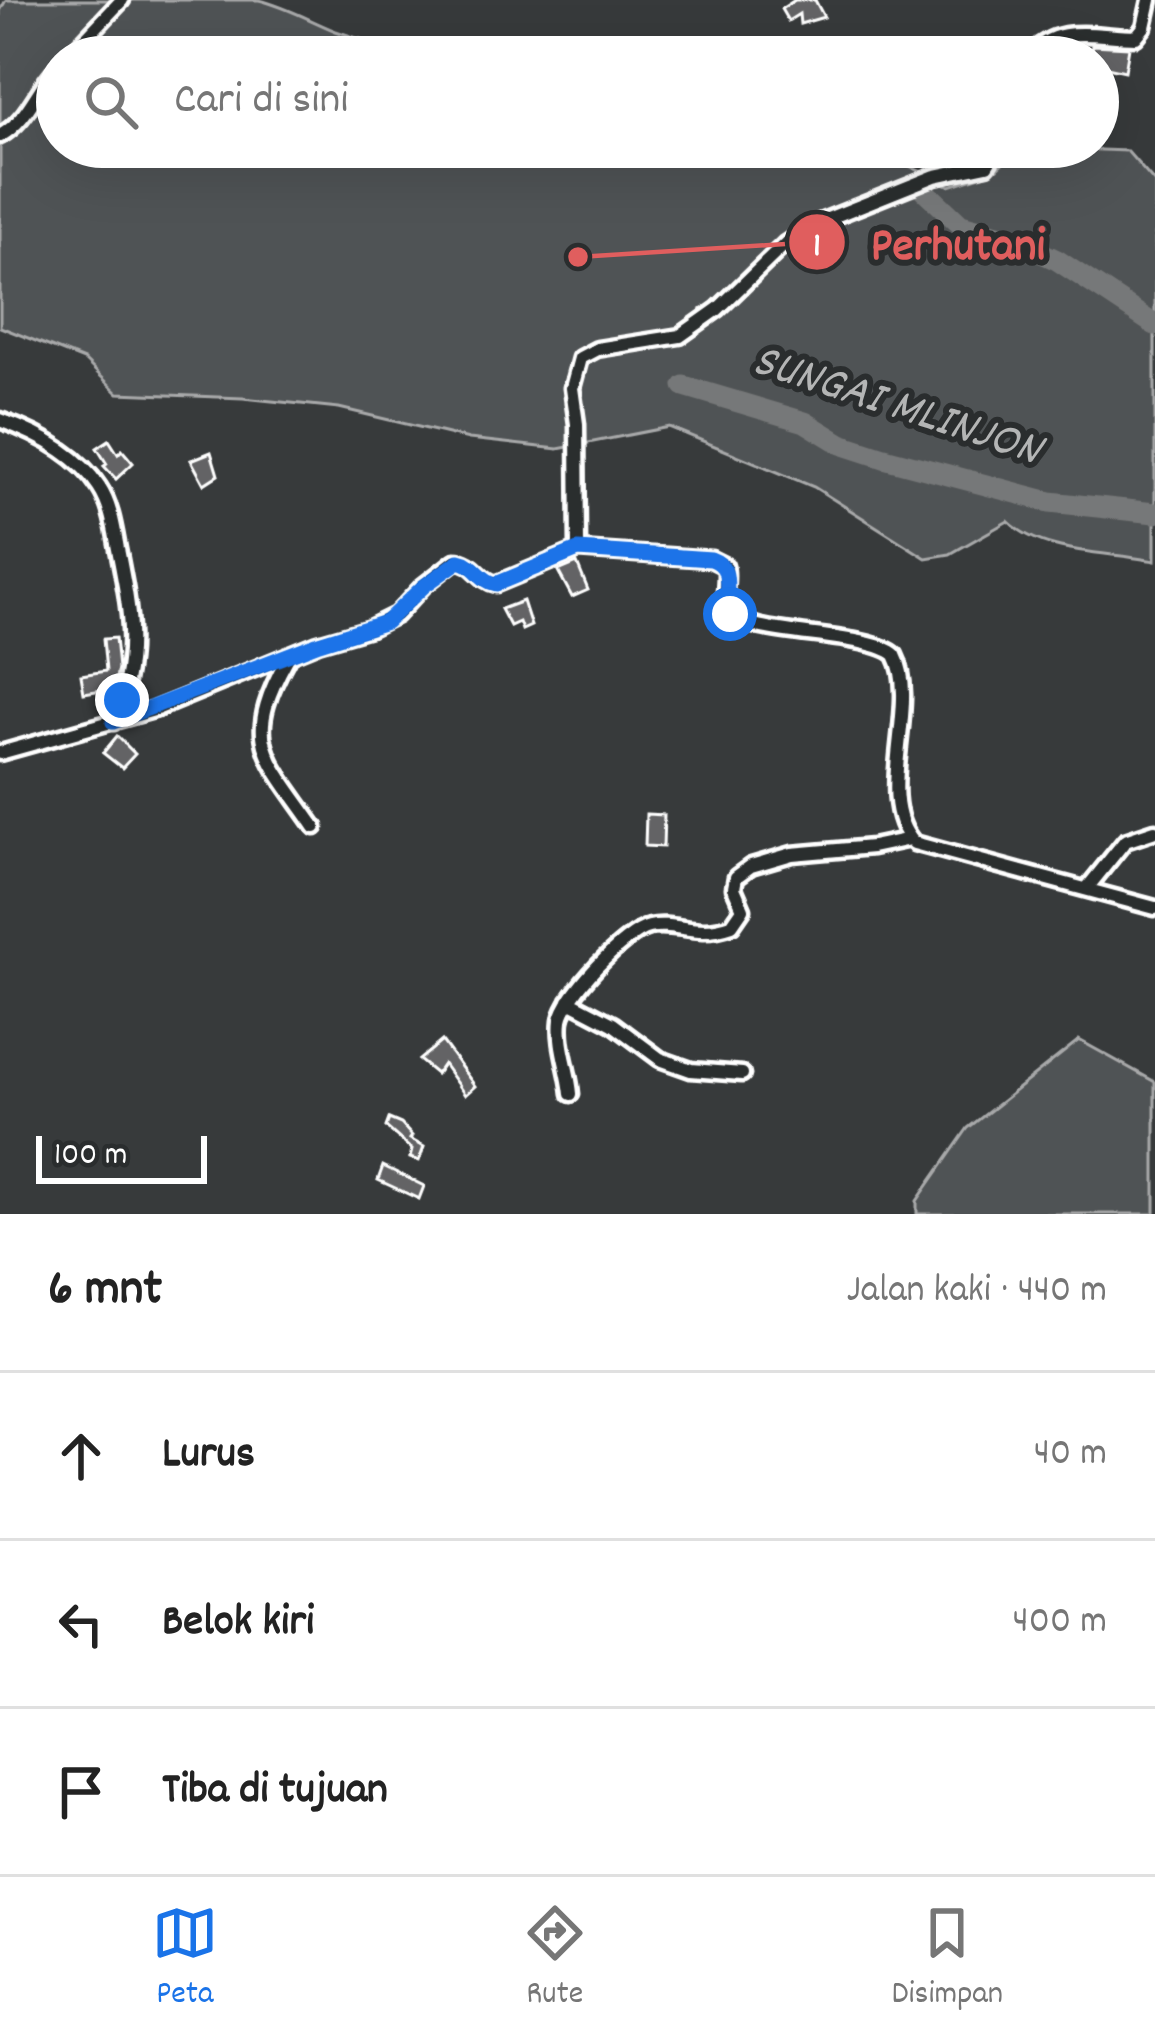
<!DOCTYPE html>
<html lang="id">
<head>
<meta charset="utf-8">
<style>
	:root { --surface:#fff; --page:#f2f2f2; --text:#222; --muted:#767676; --line:#e0e0e0; --accent:#1a73e8 }
	body { margin:0; font-family:Dekko,sans-serif; background:var(--page); color:var(--text) }
	.scale { position:absolute; left:36px; bottom:30px; width:171px; box-sizing:border-box; padding-left:12px; border:6px solid #fff; border-top:0; font-size:33px; line-height:42px; white-space:nowrap; color:#fff; -webkit-text-stroke:9px #2a2d2e; paint-order:stroke }
	.stop { position:absolute; width:36px; height:36px; margin:-27px; border:9px solid #1a73e8; border-radius:50%; background:#fff }
	.stop.end { background:#1a73e8; border-color:#fff; box-shadow:0 3px 12px #0008 }
	.list { margin:0; padding:0; list-style:none }
	h2 { display:flex; justify-content:space-between; align-items:center; height:156px; margin:0; padding:0 48px; font-size:51px }
	h2 small { font-size:39px; font-weight:400; color:var(--muted) }
	.list li { display:grid; grid-template-columns:78px 1fr auto; gap:36px; align-items:center; box-sizing:border-box; height:168px; padding:0 48px; border-top:3px solid var(--line) }
	.list b { display:block; font-size:45px; white-space:nowrap }
	.list em { font-size:39px; font-style:normal; color:var(--muted) }
	.icon { flex:none; width:66px; height:66px; fill:none; stroke:currentColor; stroke-width:2; stroke-linecap:round; stroke-linejoin:round }
	.map { position:relative; flex:none; width:1155px; height:1214px; overflow:hidden }
	.search { position:absolute; background:var(--surface); box-shadow:0 12px 48px #0002; left:36px; right:36px; top:36px; height:132px; display:flex; align-items:center; gap:30px; box-sizing:border-box; padding:0 42px; border-radius:66px; color:var(--muted); font-size:45px }
	.sheet { height:660px; background:var(--surface) }
	nav { display:flex; justify-content:space-around; align-items:center; box-sizing:border-box; height:168px; border-top:3px solid var(--line); background:var(--surface); font-size:33px; color:var(--muted) }
	nav a { display:grid; justify-items:center; gap:6px }
	nav .on { color:var(--accent) }
	.map>svg:first-child { display:block }
	.green { fill:#505354; stroke:#a8a9aa; stroke-width:3 }
	.lines { fill:none; stroke-linecap:round; stroke-linejoin:round }
	.river { stroke:#767879; stroke-width:21 }
	.building { fill:#636465; stroke:#fff; stroke-width:3 }
	.minor-casing { stroke:#fff; stroke-width:21 }
	.minor { stroke:#2a2d2e; stroke-width:12 }
	.route { stroke:#1a73e8; stroke-width:15 }
	.labels { text-anchor:middle; dominant-baseline:central; stroke-width:12; stroke-linejoin:round; paint-order:stroke }
	.water-label { font-size:48px; font-style:italic; fill:#b4b5b5; stroke:#2a2d2e }
	.leader { fill:none; stroke:#e05e5e; stroke-width:4.5 }
	.callout-dot { fill:#e05e5e; stroke:#2a2d2e; stroke-width:4.5 }
	.mark-label { font-size:36px; text-anchor:middle; font-weight:bold; fill:#fff }
	.callout-label { font-size:48px; text-anchor:middle; font-weight:bold; fill:#e05e5e; stroke:#2a2d2e; stroke-width:12; stroke-linejoin:round; paint-order:stroke }
</style>
</head>
<body>
<div class="map">
<svg width="1155" height="1214" viewBox="0 0 1155 1214">
	<rect width="100%" height="100%" fill="#373a3b"/>
	<filter id="ink" filterUnits="userSpaceOnUse"><feTurbulence type="fractalNoise" baseFrequency=".00833" numOctaves="2"/><feDisplacementMap in="SourceGraphic" scale="24" xChannelSelector="R" yChannelSelector="G"/><feConvolveMatrix kernelMatrix="1 2 1 2 8 2 1 2 1" color-interpolation-filters="sRGB"/></filter>
	<g filter="url(#ink)">
		<path class="green" d="M6,0H259C287,7 309,20 336,31C363,41 398,49 426,53C471,60 522,44 565,57H57V147H881L887,155L950,186L993,172L1020,147L1127,151L1155,183V561C1108,551 1044,556 1008,521L950,554L926,558L814,487L669,427L558,449L469,439L339,408L243,398L118,393L84,360L0,327V11Z
			M1079,1040L1155,1082V1214H917V1201L968,1128Z"/>
		<g class="lines">
			<path class="river" d="M923,189L961,225L1012,239L1057,260L1155,325
				M684,386L805,422L841,444L884,458L1050,502L1155,513"/>
		</g>
		<path class="building" d="M795,0H815L824,17L800,24L799,14L788,21L781,9Z
			M1092,45L1129,47L1125,71L1098,65V57H1090Z
			M109,440L118,454L122,450L133,463L116,479L104,466L107,464L97,448Z
			M211,452L218,475L204,484L191,460Z
			M577,563L588,590L572,597L558,571Z
			M523,601L531,626L522,630L519,622L510,626L501,609Z
			M115,638L118,668L114,688L84,693L81,675L106,671L103,639Z
			M117,736L135,754L122,768L103,753Z
			M646,814L664,815L663,847L645,846Z
			M442,1041L475,1086L465,1095L443,1064L436,1074L419,1060Z
			M389,1119L401,1124L412,1136L410,1139L424,1147L419,1161L410,1158L412,1150L386,1127Z
			M383,1166L424,1186L419,1199L378,1180Z"/>
		<g class="lines">
			<defs>
				<path id="minor" d="M68,57L122,0
					M1028,57C1058,22 1095,37 1136,37L1144,27L1150,0
					M0,136C29,119 35,91 57,68
					M0,420C36,433 78,454 99,487C111,505 114,527 118,549C131,615 139,657 114,722
					M578,550L577,424L572,388L580,358L597,349L680,336L718,309L785,244L815,224L935,176L987,165L998,147
					M287,659C241,742 266,756 315,827
					M0,753L154,710L318,643L370,628L396,615L423,586L455,561C475,561 479,581 496,584L578,550L711,559L725,566C729,579 720,602 729,613C748,637 871,632 895,655C921,705 872,797 914,843L1155,908
					M1088,887L1125,841L1155,831
					M569,1001L613,1024L660,1059L691,1070L742,1074
					M571,1094C569,1070 558,1045 561,1020C564,997 625,932 649,927C676,921 695,938 732,925L743,909L734,888L736,877L751,866L792,854L872,847L910,839"/>
			</defs>
			<use href="#minor" class="minor-casing"/>
			<use href="#minor" class="minor"/>
		</g>
	</g>
	<g class="lines" filter="url(#ink)">
		<path class="route" d="M122,700L113,722L319,643L386,622L424,586L459,561C476,564 480,581 496,584L578,550L711,559C737,568 721,594 730,614"/>
	</g>
	<g class="labels">
		<g class="water-label">
			<text transform="translate(896 408) rotate(18)">SUNGAI MLINJON</text>
		</g>
	</g>
	<path class="leader" d="M578 257L817 242"/>
	<g class="callout-dot">
		<circle cx="578" cy="257" r="12"/>
		<circle cx="817" cy="242" r="30"/>
	</g>
	<g class="mark-label">
		<text x="817" y="255">1</text>
	</g>
	<g class="callout-label">
		<text x="958" y="259">Perhutani</text>
	</g>
</svg>
<div class="scale">100 m</div>
<div class="stop" style="left:730px;top:614px"></div>
<div class="stop end" style="left:122px;top:700px"></div>
<div class="search"><svg class="icon" aria-label="search" viewBox="0 0 24 24"><circle cx="10" cy="10" r="6"/><path d="M15 15l6 6"/></svg>Cari di sini</div>
</div>
<section class="sheet">
<h2>6 mnt<small>Jalan kaki · 440 m</small></h2>
<ul class="list">
<li><svg class="icon" aria-label="ahead" viewBox="0 0 24 24"><path d="M12 20V5M6 11l6-6 6 6"/></svg><div><b>Lurus</b></div><em>40 m</em></li>
<li><svg class="icon" aria-label="left" viewBox="0 0 24 24"><path d="M17 20v-9H6M10 6l-5 5 5 5"/></svg><div><b>Belok kiri</b></div><em>400 m</em></li>
<li><svg class="icon" aria-label="arrive" viewBox="0 0 24 24"><path d="M6 21V4h12l-3 4 3 4H6"/></svg><div><b>Tiba di tujuan</b></div></li>
</ul>
</section>
<nav>
<a class="on"><svg class="icon" aria-label="map" viewBox="0 0 24 24"><path d="M3 6l6-2 6 2 6-2v14l-6 2-6-2-6 2zM9 4v14M15 6v14"/></svg>Peta</a>
<a><svg class="icon" aria-label="directions" viewBox="0 0 24 24"><path d="M12 3l9 9-9 9-9-9zM9 14v-3h6M13 9l2 2-2 2"/></svg>Rute</a>
<a><svg class="icon" aria-label="saved" viewBox="0 0 24 24"><path d="M7 4h10v16l-5-4-5 4z"/></svg>Disimpan</a>
</nav>
</body>
</html>
